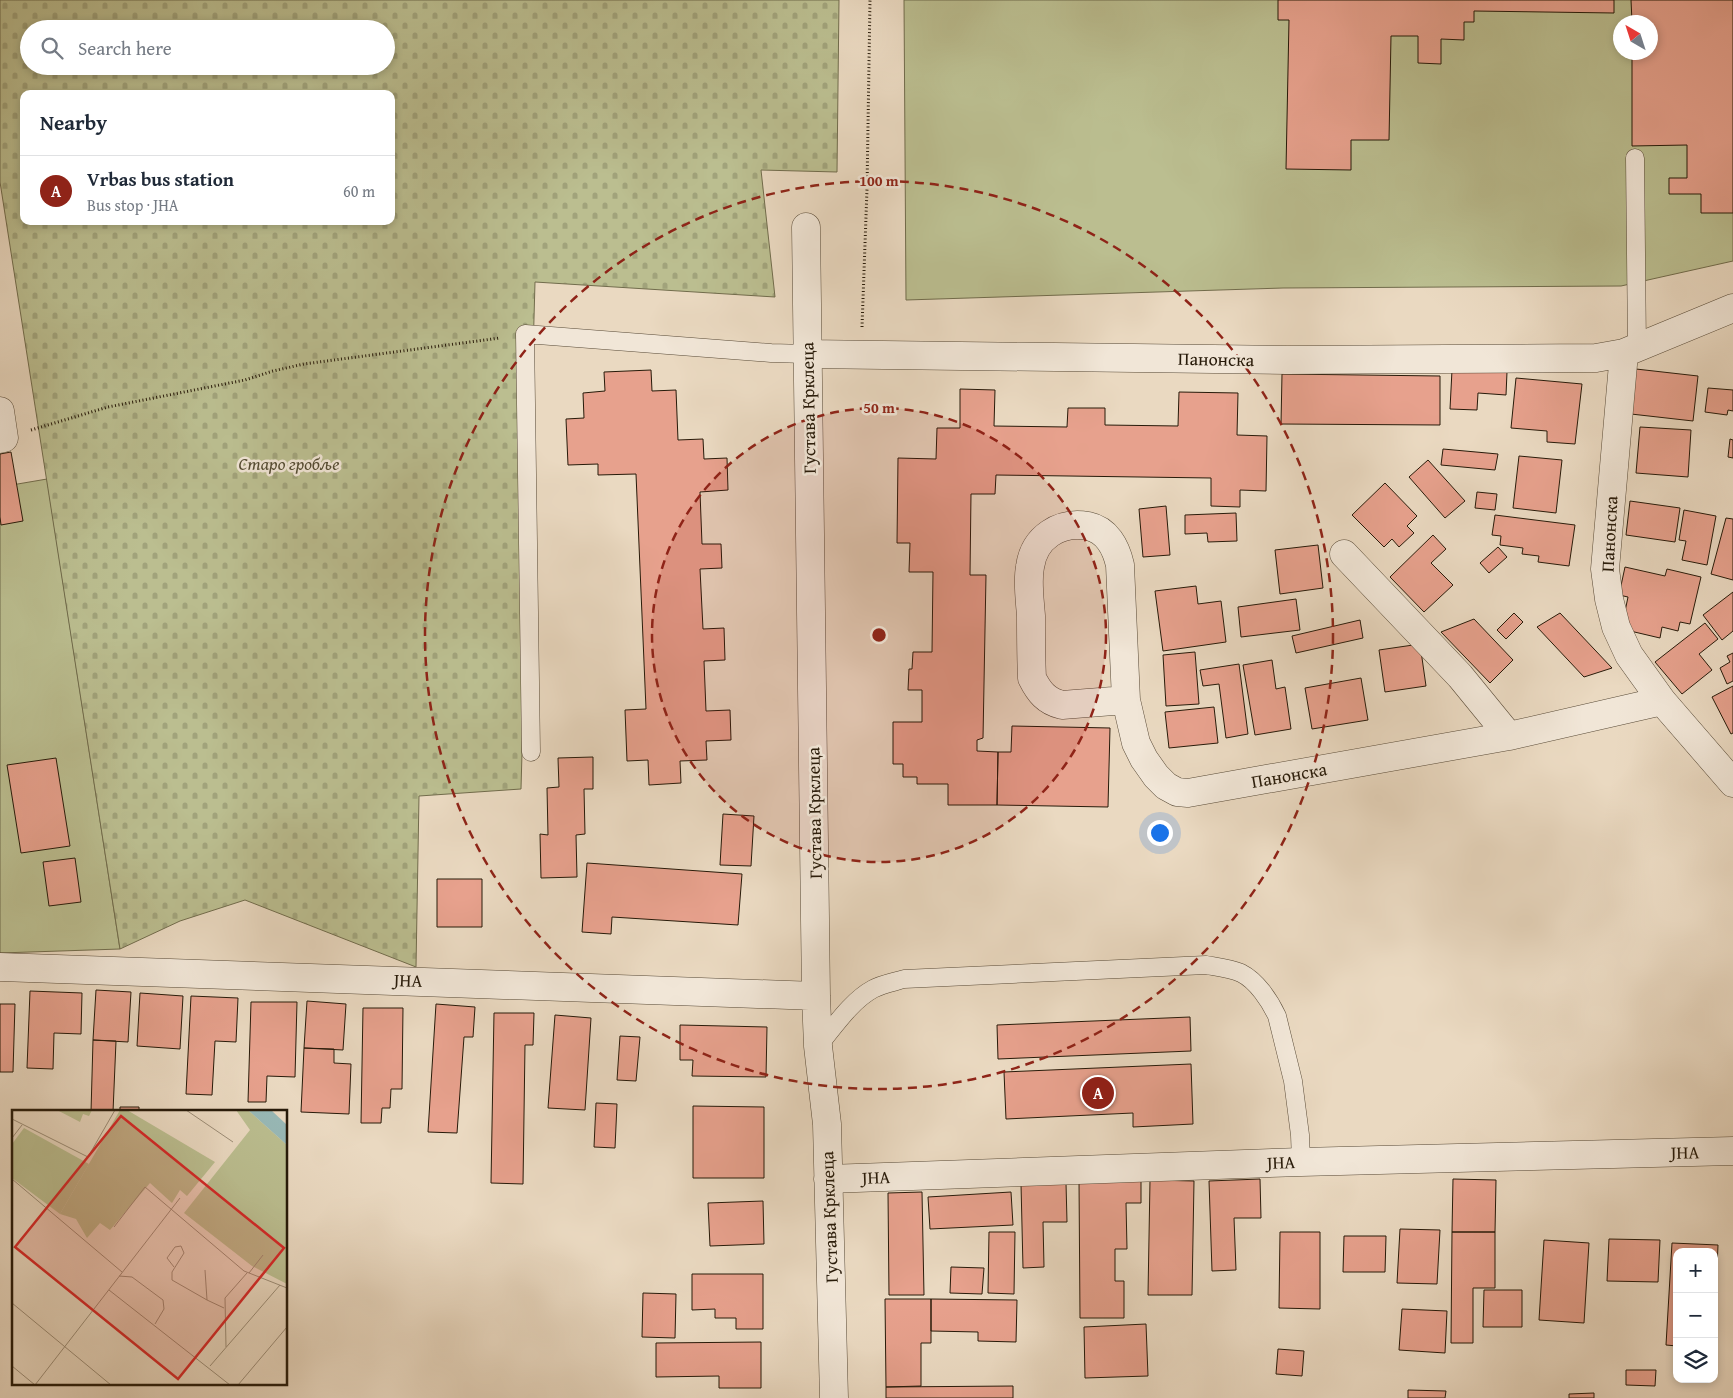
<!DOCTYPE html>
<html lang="en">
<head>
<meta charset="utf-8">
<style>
	:root { --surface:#fff; --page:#f2f2f3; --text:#1f2937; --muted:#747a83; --line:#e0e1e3; --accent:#8f2418 }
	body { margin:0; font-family:"Gentium Book Plus",serif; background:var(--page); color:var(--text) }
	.controls { position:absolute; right:15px; bottom:15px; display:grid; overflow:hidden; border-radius:10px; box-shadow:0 2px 8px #0003 }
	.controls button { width:45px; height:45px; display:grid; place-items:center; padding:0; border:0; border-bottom:1px solid var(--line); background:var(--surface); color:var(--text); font:25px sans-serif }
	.compass { position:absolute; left:1613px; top:15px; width:45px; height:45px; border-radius:50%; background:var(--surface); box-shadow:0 2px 8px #0003; rotate:321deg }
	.you { position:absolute; left:1159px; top:832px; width:18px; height:18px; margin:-12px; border:4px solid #fff; border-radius:50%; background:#1a73e8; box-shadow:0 0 0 8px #1a73e833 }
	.badge { display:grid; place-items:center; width:32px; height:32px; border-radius:50%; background:var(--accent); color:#fff; font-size:16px; font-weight:700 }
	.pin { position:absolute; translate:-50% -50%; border:2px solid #fff; box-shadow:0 1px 5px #0006 }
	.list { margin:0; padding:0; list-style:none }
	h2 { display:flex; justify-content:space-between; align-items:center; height:65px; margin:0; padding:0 20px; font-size:21px }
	h2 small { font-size:16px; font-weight:400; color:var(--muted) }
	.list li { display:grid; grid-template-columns:32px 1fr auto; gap:15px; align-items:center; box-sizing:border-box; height:70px; padding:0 20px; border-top:1px solid var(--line) }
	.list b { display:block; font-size:19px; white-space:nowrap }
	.list p { margin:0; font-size:16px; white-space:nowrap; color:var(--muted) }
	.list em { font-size:16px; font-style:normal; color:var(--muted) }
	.icon { flex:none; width:28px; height:28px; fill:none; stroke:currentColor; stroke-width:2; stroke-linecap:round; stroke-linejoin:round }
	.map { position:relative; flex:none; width:1733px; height:1398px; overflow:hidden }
	.search { position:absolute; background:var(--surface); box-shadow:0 2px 8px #0003; left:20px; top:20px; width:375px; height:55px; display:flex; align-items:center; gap:12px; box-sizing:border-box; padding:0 18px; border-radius:28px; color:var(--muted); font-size:19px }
	.panel { position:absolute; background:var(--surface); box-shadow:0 2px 8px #0003; left:20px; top:90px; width:375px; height:135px; border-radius:10px }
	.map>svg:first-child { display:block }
	.green { fill:#bbbe90; stroke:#716c4c; fill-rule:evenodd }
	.cemetery { fill:url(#cemetery-stones); stroke:#716c4c; fill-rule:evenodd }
	.building { fill:#e7a18d; stroke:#271a09 }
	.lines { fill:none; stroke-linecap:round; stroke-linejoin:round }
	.lane-casing { stroke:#584a37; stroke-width:19 }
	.street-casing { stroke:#584a37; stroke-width:29 }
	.path { stroke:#271a09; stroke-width:3; stroke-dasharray:1 2.5; stroke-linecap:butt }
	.lane { stroke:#f1e6d7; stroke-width:18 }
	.street { stroke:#f1e6d7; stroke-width:28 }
	.ring { fill:none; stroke:#8f2418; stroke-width:2.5; stroke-dasharray:9 6 }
	.labels { text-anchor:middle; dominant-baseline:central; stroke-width:5; stroke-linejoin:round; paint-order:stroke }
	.street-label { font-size:18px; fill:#271a09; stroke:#f1e6d7 }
	.park-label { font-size:18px; font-style:italic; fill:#534b32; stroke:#f1e6d7 }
	.inset-road { fill:none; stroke:#9c8d77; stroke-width:1 }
	.view { fill:#d62828; fill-opacity:0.15; stroke:#d62828; stroke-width:2.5 }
	.inset-edge { fill:none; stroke:#271a09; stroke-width:2.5 }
	.centre { fill:#8f2418; stroke:#f1e6d7; stroke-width:2.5 }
	.ring-label { font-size:15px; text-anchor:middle; font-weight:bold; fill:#8f2418; stroke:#f1e6d7; stroke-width:5; stroke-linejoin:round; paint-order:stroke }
</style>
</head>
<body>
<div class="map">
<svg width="1733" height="1398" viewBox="0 0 1733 1398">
	<defs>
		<pattern id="cemetery-stones" width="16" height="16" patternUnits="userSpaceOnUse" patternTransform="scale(1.25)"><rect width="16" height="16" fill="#bbbe90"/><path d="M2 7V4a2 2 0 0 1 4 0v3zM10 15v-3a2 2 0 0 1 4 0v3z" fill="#a1a37b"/></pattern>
	</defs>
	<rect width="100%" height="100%" fill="#ead9c1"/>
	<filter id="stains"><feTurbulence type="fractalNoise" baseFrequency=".004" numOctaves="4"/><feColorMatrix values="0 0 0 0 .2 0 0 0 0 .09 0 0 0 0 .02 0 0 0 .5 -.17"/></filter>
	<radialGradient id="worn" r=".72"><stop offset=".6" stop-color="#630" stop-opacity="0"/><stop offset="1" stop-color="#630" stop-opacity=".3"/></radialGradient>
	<path class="green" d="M904,0H1733V261L1621,286L1283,288L906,300ZM1620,22H1650V52H1620Z
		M47,479L120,949L0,953V487Z"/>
	<path class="cemetery" d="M0,0H839L837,172L761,170L775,297L535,282L521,789L419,796L416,967L245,900L180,921L120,949L0,182ZM29,29H386V66H29ZM24,94H391V221H24Z"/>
	<path class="building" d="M1278,0H1614V13L1474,11V22H1464V40L1441,39V64L1418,63V36H1391L1389,140H1351V170L1286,169L1289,20H1278Z
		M1631,0H1733V213H1701V194H1669V178H1687V145L1632,146V52H1650V22H1632Z
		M1636,369L1698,376L1693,421L1631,414Z
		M651,370L652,391L676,390L678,440L703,439L704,459L727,458L728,490L700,492L702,544H721L722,568L700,569L703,629L724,628L725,660L704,661L706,711L730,710L731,740L706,741L707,760L680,761L681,783L649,785L648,760L627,761L625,710L646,709L636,474L598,475V464L568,465L566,419L584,418L583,393L605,391L604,372Z
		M1452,370L1507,372L1506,395L1478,393L1477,410L1450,409Z
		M1282,374L1440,376V425L1281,424Z
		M1516,378L1582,384L1575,444L1547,442V431L1511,428Z
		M1708,388L1733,390V411L1728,410L1727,415L1705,412Z
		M960,389L995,390L994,426L1067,427L1068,408H1105V425L1178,426L1179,392L1238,393L1237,435L1267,436L1266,491L1240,490V507L1211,506V478L996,475L995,494H971L970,575H986L983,738L977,740V751L998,752L997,805H948V784H917V777H903V764H893V722H922V690H908L909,669H912L913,652H932L933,572H909L910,543H897L898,458L936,459L937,428H960Z
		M1640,427L1691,430L1688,477L1636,473Z
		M1730,439L1733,440V458L1728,457Z
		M1443,449L1498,454L1495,470L1441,465Z
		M11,452L23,521L1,525L0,517V454Z
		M1519,456L1562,460L1556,513L1513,508Z
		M1428,460L1465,501L1445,518L1409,477Z
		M1385,483L1417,516L1407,526L1414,533L1399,547L1392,539L1384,547L1352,515Z
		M1477,492L1497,494L1495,510L1475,508Z
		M1630,501L1680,508L1675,542L1626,535Z
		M1166,506L1170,555L1143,557L1139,509Z
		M1684,510L1716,516L1707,565L1682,560L1686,541L1679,540Z
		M1236,513L1237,541L1208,542L1207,533L1185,534V515Z
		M1495,515L1575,525L1569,566L1538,562L1539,556L1522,554L1523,548L1500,545L1501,536L1492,535Z
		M1726,518L1733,519V580L1711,574Z
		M1433,535L1446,549L1431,563L1453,585L1424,612L1390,577Z
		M1318,545L1323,588L1280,594L1275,550Z
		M1498,547L1507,557L1489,573L1480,563Z
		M1625,567L1665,576L1667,569L1701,577L1690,624L1680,622L1678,631L1662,627L1660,638L1626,630L1623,621L1628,597L1619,595Z
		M1196,586L1198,604L1221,601L1226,642L1163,651L1155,591Z
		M1733,592V631L1722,640L1703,615Z
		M1296,599L1300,630L1241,637L1238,607Z
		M1514,613L1523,622L1506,639L1497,630Z
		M1560,613L1612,668L1584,677L1537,627Z
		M1474,619L1513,660L1490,683L1441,632Z
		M1360,620L1363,638L1296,653L1292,636Z
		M1705,623L1718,639L1699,654L1712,670L1682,694L1655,662Z
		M1420,644L1426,686L1385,692L1379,650Z
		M1195,652L1199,704L1166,706L1163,655Z
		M1733,653V681L1727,684L1720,668L1730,662L1727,656Z
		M1272,660L1276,689L1285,687L1291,729L1255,735L1243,665Z
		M1239,664L1248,734L1226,738L1219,684L1203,686L1200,670Z
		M1361,678L1368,720L1312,729L1305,688Z
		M1733,686V733L1731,734L1712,697Z
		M1214,707L1218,743L1169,748L1165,712Z
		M1012,726L1110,728L1108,807L997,805L998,752H1011Z
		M593,757V789H584L585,834L576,835L577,877L541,878L540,834L548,835L547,788L559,787L558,758Z
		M56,758L70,846L21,853L7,765Z
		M723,814L754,816L751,866L720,865Z
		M75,858L81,902L49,906L43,862Z
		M587,863L742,874L738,925L612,917L611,934L582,932Z
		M437,879H482V927H437Z
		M96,990L131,992L128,1042L93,1040Z
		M30,991L82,993L81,1034L54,1033L53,1069L27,1068Z
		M140,993L183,996L180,1049L137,1046Z
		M191,996L238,998L236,1042L215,1041L212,1095L186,1094Z
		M307,1001L346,1004L343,1050L304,1048Z
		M251,1002H297L295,1077L267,1076L266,1102H248Z
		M0,1004H15L13,1072H0Z
		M436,1004L475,1007L473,1037H464L457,1133L428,1132Z
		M363,1008H403L402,1089H391L390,1108H382L381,1123H361Z
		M494,1013H534L533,1045H525L523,1184L491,1183Z
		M555,1015L591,1018L585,1110L548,1108Z
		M1190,1017L1191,1051L998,1059L997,1025Z
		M680,1025L767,1027L766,1077L692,1076L693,1060H680Z
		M620,1036L640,1037L636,1081L617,1080Z
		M93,1040L116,1041L113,1112H91Z
		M304,1048L334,1049V1063L351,1064L349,1114L301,1112Z
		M1191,1064L1193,1124L1133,1127V1113L1006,1119L1004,1072Z
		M596,1103L617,1104L615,1148L594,1147Z
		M693,1106L764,1107V1178H693Z
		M120,1107H139V1112H120Z
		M1141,1179V1203H1126L1127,1249H1115V1281H1124V1318H1080L1079,1180Z
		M1260,1179L1261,1218H1234L1236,1270L1212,1271L1209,1181Z
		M1453,1179L1496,1180L1495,1232H1452Z
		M1150,1180L1194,1181L1192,1295H1148Z
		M1066,1183L1067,1222H1043L1044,1267L1023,1268L1021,1184Z
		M922,1192L924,1295H889L888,1193Z
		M1011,1192L1013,1225L930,1229L928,1197Z
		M763,1201L764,1244L710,1246L708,1203Z
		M1400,1229L1440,1230L1437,1284L1397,1283Z
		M989,1232H1015L1014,1294L988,1293Z
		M1280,1232H1320V1309L1279,1308Z
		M1452,1232H1495V1288H1473V1343H1451Z
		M1344,1236H1386L1385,1272H1343Z
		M1609,1239L1660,1240L1658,1282L1607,1281Z
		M1544,1240L1589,1243L1584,1323L1539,1320Z
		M1672,1243L1718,1245L1717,1268H1714V1252H1677V1346L1666,1345Z
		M951,1267L984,1268L982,1294L950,1293Z
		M692,1274H763V1329H736V1318H715V1309L692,1310Z
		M1484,1290H1522V1327H1483Z
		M643,1293L676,1294L675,1338L642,1337Z
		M885,1299H931V1343H921V1386L886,1387Z
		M931,1299L1017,1300L1016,1342L978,1341V1332L931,1331Z
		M1402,1309L1447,1311L1445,1353L1399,1350Z
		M1146,1324L1148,1376L1085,1378L1084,1327Z
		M761,1342V1388H719V1376L656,1377V1343Z
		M1278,1349L1304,1351L1302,1376L1276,1374Z
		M1626,1370H1656L1655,1386L1626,1385Z
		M1013,1386V1398H886V1387Z
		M1408,1390L1446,1391L1445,1398H1408Z
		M1594,1393V1398H1569V1394Z"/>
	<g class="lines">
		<defs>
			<path id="lane" d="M1635,158L1637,348
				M531,752L525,334L771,353L807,354
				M818,1046C834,1027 851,1001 873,989C882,984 894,982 904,979L1206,965C1218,967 1230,968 1241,973C1257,981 1270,1001 1277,1016L1293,1081L1300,1135L1301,1162"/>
			<path id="street" d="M806,227L816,996L818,1046L827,1124L834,1398
				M1624,353L1605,569L1609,599L1616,627L1629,655L1662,701L1733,783
				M807,354L1287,360L1596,358L1624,353L1733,308
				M0,411L4,438L0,439
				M1344,554L1460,676L1509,736L1662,701
				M1126,700L1062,705C1046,701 1039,692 1032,678C1031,657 1031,637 1031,616C1030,601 1027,582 1030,567C1034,537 1060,521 1088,526C1107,530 1116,547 1120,565L1126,700L1136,743L1144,759L1156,776L1166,786L1177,792L1188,793L1509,736
				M0,967L816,996
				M828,1179L1301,1162L1733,1151"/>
		</defs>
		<use href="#lane" class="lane-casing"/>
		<use href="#street" class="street-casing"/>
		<path class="path" d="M862,327L867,189L870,0
			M31,430L108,407L245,380L273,371L304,364L500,338"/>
		<use href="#lane" class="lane"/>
		<use href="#street" class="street"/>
	</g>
	<circle cx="879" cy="635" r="227" fill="#8f2418" fill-opacity=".12"/>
	<g class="ring">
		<circle cx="879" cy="635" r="227"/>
		<circle cx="879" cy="635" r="454"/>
	</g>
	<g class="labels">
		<g class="street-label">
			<text transform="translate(1216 359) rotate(1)">Панонска</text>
			<text transform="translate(808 408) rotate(-91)">Густава Крклеца</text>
			<text transform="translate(1609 534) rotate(-87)">Панонска</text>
			<text transform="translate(1289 775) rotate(-10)">Панонска</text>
			<text transform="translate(814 813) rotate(-91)">Густава Крклеца</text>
			<text transform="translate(408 980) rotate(2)">ЈНА</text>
			<text transform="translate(1685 1152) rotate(-1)">ЈНА</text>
			<text transform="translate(1281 1162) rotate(-2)">ЈНА</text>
			<text transform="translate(876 1177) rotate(-2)">ЈНА</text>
			<text transform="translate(829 1217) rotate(-92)">Густава Крклеца</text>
		</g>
		<g class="park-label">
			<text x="289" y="463">Старо гробље</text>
		</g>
	</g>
	<g transform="translate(12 1110)">
		<rect width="275" height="275" fill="#ead9c1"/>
		<path d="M224,0H236L275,35V174L240,156L172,103L238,20ZM12,18L77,54L48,104L0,68V34Z" fill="#bbbe90"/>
		<path d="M108,0H115L203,52L175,86L168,80L160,93L138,73L98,120L88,113L75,128L64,109L48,104Z" fill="#bbbe90"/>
		<path d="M45,0H80L77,6L71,4L68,12Z" fill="#bbbe90"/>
		<path d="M236,0H259L275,15V35Z" fill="#98b9b7"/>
		<path class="inset-road" d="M174,0L221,32M0,9L76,47L103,0M0,28L10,15M0,69L110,162M102,117L133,77L232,161L275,178M162,157L155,148L163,137L169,136L172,143L160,162V170L195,190M193,160L195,190L212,198M237,163L251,145M107,166L120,167L151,190L152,199L143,214M97,180L218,275M0,193L99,275M214,237L213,188L235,163M0,256L23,275M198,256L268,175M23,275L168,88M226,275L275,217"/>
		<path class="view" d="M109,6L272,138L166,269L3,137Z"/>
		<rect width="275" height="275" class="inset-edge"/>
	</g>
	<circle cx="879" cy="635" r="8" class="centre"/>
	<g class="ring-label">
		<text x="879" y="186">100 m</text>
		<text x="879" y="413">50 m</text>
	</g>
	<rect width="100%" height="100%" filter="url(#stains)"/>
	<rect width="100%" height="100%" fill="url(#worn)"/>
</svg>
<div class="controls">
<button>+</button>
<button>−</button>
<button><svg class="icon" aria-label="layers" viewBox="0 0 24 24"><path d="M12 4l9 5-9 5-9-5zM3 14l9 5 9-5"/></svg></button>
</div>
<svg class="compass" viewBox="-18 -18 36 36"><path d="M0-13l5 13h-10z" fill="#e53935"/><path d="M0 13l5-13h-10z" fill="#747a83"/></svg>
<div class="you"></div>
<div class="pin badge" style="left:1098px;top:1093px">A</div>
<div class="search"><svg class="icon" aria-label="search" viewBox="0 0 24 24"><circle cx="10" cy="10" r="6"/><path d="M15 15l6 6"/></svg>Search here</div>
<section class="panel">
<h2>Nearby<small></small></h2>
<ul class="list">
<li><span class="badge">A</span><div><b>Vrbas bus station</b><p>Bus stop · ЈНА</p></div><em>60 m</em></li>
</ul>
</section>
</div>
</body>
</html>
